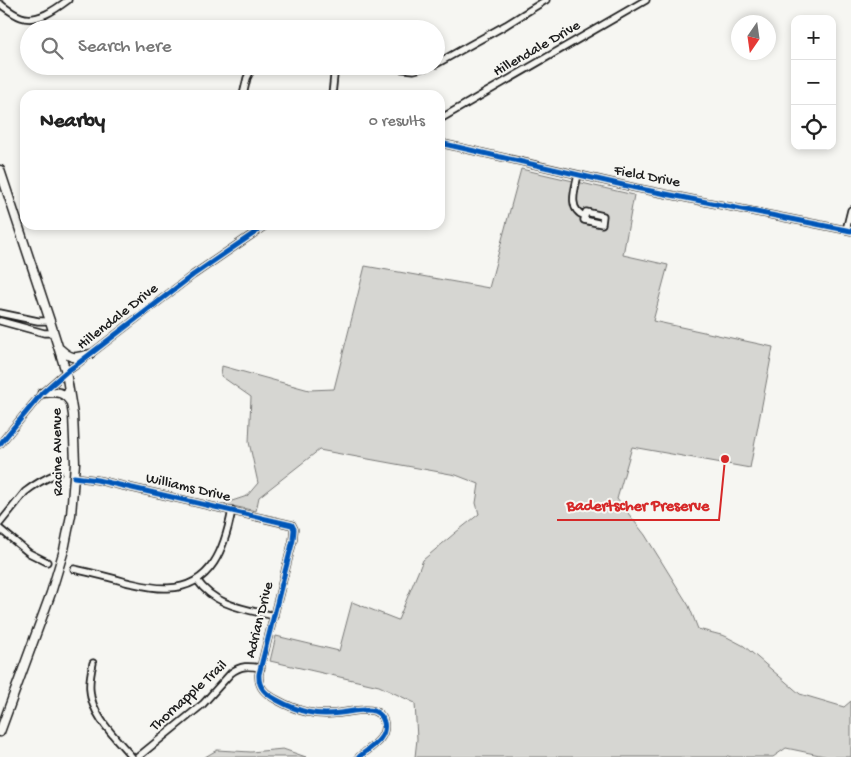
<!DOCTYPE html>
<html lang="en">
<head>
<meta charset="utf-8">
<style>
	:root { --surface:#fff; --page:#f6f6f6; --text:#222; --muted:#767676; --line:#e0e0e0 }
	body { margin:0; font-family:"Gochi Hand",sans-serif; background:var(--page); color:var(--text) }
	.controls { position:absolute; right:15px; top:15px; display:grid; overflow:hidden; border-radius:10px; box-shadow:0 2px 8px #0003 }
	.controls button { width:45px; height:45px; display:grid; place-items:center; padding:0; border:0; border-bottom:1px solid var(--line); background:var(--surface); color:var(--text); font:25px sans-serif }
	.compass { position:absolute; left:731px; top:15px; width:45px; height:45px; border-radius:50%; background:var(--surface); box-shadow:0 2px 8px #0003; rotate:193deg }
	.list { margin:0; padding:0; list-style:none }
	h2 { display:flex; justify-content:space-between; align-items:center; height:65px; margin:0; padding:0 20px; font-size:21px }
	h2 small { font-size:16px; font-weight:400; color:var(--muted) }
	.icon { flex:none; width:28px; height:28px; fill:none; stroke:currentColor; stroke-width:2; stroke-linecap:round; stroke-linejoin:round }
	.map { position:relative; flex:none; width:851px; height:757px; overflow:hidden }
	.search { position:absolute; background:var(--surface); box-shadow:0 2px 8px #0003; left:20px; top:20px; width:425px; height:55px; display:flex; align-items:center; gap:12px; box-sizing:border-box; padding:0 18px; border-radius:28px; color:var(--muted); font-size:19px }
	.panel { position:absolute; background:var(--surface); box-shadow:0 2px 8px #0003; left:20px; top:90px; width:425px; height:140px; border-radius:15px }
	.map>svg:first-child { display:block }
	.green { fill:#d6d6d2; stroke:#797977 }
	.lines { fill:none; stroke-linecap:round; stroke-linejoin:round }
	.street-casing { stroke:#1c1c1c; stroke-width:9 }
	.secondary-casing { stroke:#1c1c1c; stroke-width:11 }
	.street { stroke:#f6f6f2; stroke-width:5.5 }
	.secondary { stroke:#f6f6f2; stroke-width:8 }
	.cycleway-casing { stroke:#f6f6f2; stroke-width:8 }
	.cycleway { stroke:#0057b8; stroke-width:5 }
	.labels { text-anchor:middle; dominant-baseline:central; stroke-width:4; stroke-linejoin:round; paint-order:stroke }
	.street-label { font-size:15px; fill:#1c1c1c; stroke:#f6f6f2 }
	.leader { fill:none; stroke:#d62828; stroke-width:2 }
	.callout-dot { fill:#d62828; stroke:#f6f6f2; stroke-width:2 }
	.callout-label { font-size:16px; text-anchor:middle; font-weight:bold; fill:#d62828; stroke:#f6f6f2; stroke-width:4; stroke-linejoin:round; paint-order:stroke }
</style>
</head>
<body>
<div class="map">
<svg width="851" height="757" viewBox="0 0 851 757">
	<rect width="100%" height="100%" fill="#f6f6f2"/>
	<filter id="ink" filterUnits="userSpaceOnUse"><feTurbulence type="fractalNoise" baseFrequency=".02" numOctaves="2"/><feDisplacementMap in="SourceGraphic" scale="10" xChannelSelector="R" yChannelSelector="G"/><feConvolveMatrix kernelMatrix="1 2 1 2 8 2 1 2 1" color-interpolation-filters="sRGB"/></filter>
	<g filter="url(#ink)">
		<path class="green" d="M521,169L634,195L623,255L668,265L653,321L773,347L750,468L632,447L617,499L645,535L689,606L698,629L725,636L744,646L800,694L844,707L851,701V757H829L786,748L773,757H732L727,756L726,757H415L417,739L415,703L379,686L270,661L276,636L339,651L352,602L398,620L423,560L455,533L479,514L476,503L479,484L456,475L319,450L259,497L256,511L223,504L247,496L258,483L249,442L251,397L221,376L222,366L309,390L334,389L365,266L489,288Z
			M283,749L306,757H205L217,750L251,752Z"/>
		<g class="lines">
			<defs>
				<path id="street" d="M0,4C7,9 13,14 21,17C37,23 56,9 68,0
					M436,64L506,25L546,0
					M377,66L414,70L430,66
					M243,95L247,78L253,66
					M332,95L335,66
					M440,119L646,0
					M440,143L636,188L851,231
					M578,175C575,189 567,210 585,216L586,212L603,216L602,224L584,220L585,216
					M846,230L851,210
					M0,313L38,321H50
					M0,321L44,333H54
					M0,444L42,393L66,372L76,365L193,275L266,225
					M74,477L97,480L163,495L292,525L294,529L293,540L259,674C258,688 266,694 277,700C299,712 315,716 340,713C350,712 364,708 374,711C379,713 383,717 384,722C388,739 369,748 359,757
					M0,523L25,492C35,484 46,478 58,473
					M0,529L29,553L47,562
					M74,569C92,573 109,577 126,582C140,585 154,589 168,588C212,587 225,547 232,510
					M197,580C215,606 245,609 274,616
					M93,663C91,672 89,681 90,690C91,715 117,739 132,757
					M138,757L203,704L231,673C241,665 249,666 261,668"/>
				<path id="secondary" d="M0,170L50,321L66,372L73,415L75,463L71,515L64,550L51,593L0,732
					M60,349C72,360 75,358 90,354
					M42,393C56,392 63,390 71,403"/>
			</defs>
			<use href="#street" class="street-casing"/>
			<use href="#secondary" class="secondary-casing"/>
			<use href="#street" class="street"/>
			<use href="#secondary" class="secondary"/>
			<defs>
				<path id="cycleway" d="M440,143L636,188L851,231
					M0,444L42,393L66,372L76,365L193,275L266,225
					M74,477L97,480L163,495L292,525L294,529L293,540L259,674C258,688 266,694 277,700C299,712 315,716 340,713C350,712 364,708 374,711C379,713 383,717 384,722C388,739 369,748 359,757"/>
			</defs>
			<use href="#cycleway" class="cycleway-casing"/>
			<use href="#cycleway" class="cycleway"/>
		</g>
	</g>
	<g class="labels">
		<g class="street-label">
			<text transform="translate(537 49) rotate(-30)">Hillendale Drive</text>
			<text transform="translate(647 177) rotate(11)">Field Drive</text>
			<text transform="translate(118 317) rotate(-38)">Hillendale Drive</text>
			<text transform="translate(58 452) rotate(-91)">Racine Avenue</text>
			<text transform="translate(188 488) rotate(13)">Williams Drive</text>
			<text transform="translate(260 620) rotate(-76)">Adrian Drive</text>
			<text transform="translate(189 696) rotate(-42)">Thornapple Trail</text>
		</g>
	</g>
	<path class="leader" d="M725 459L719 520H557"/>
	<circle class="callout-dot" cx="725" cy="459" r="5"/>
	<g class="callout-label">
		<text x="638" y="510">Badertscher Preserve</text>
	</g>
</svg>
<div class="controls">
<button>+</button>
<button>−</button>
<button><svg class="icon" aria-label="locate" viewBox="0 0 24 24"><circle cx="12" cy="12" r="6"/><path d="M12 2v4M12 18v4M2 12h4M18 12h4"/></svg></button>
</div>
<svg class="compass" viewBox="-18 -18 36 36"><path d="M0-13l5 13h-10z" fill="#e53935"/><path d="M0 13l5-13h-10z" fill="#767676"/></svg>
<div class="search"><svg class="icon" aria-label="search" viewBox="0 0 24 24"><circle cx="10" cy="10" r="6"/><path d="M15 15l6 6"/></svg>Search here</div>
<section class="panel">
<h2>Nearby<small>0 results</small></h2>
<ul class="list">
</ul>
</section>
</div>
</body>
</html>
